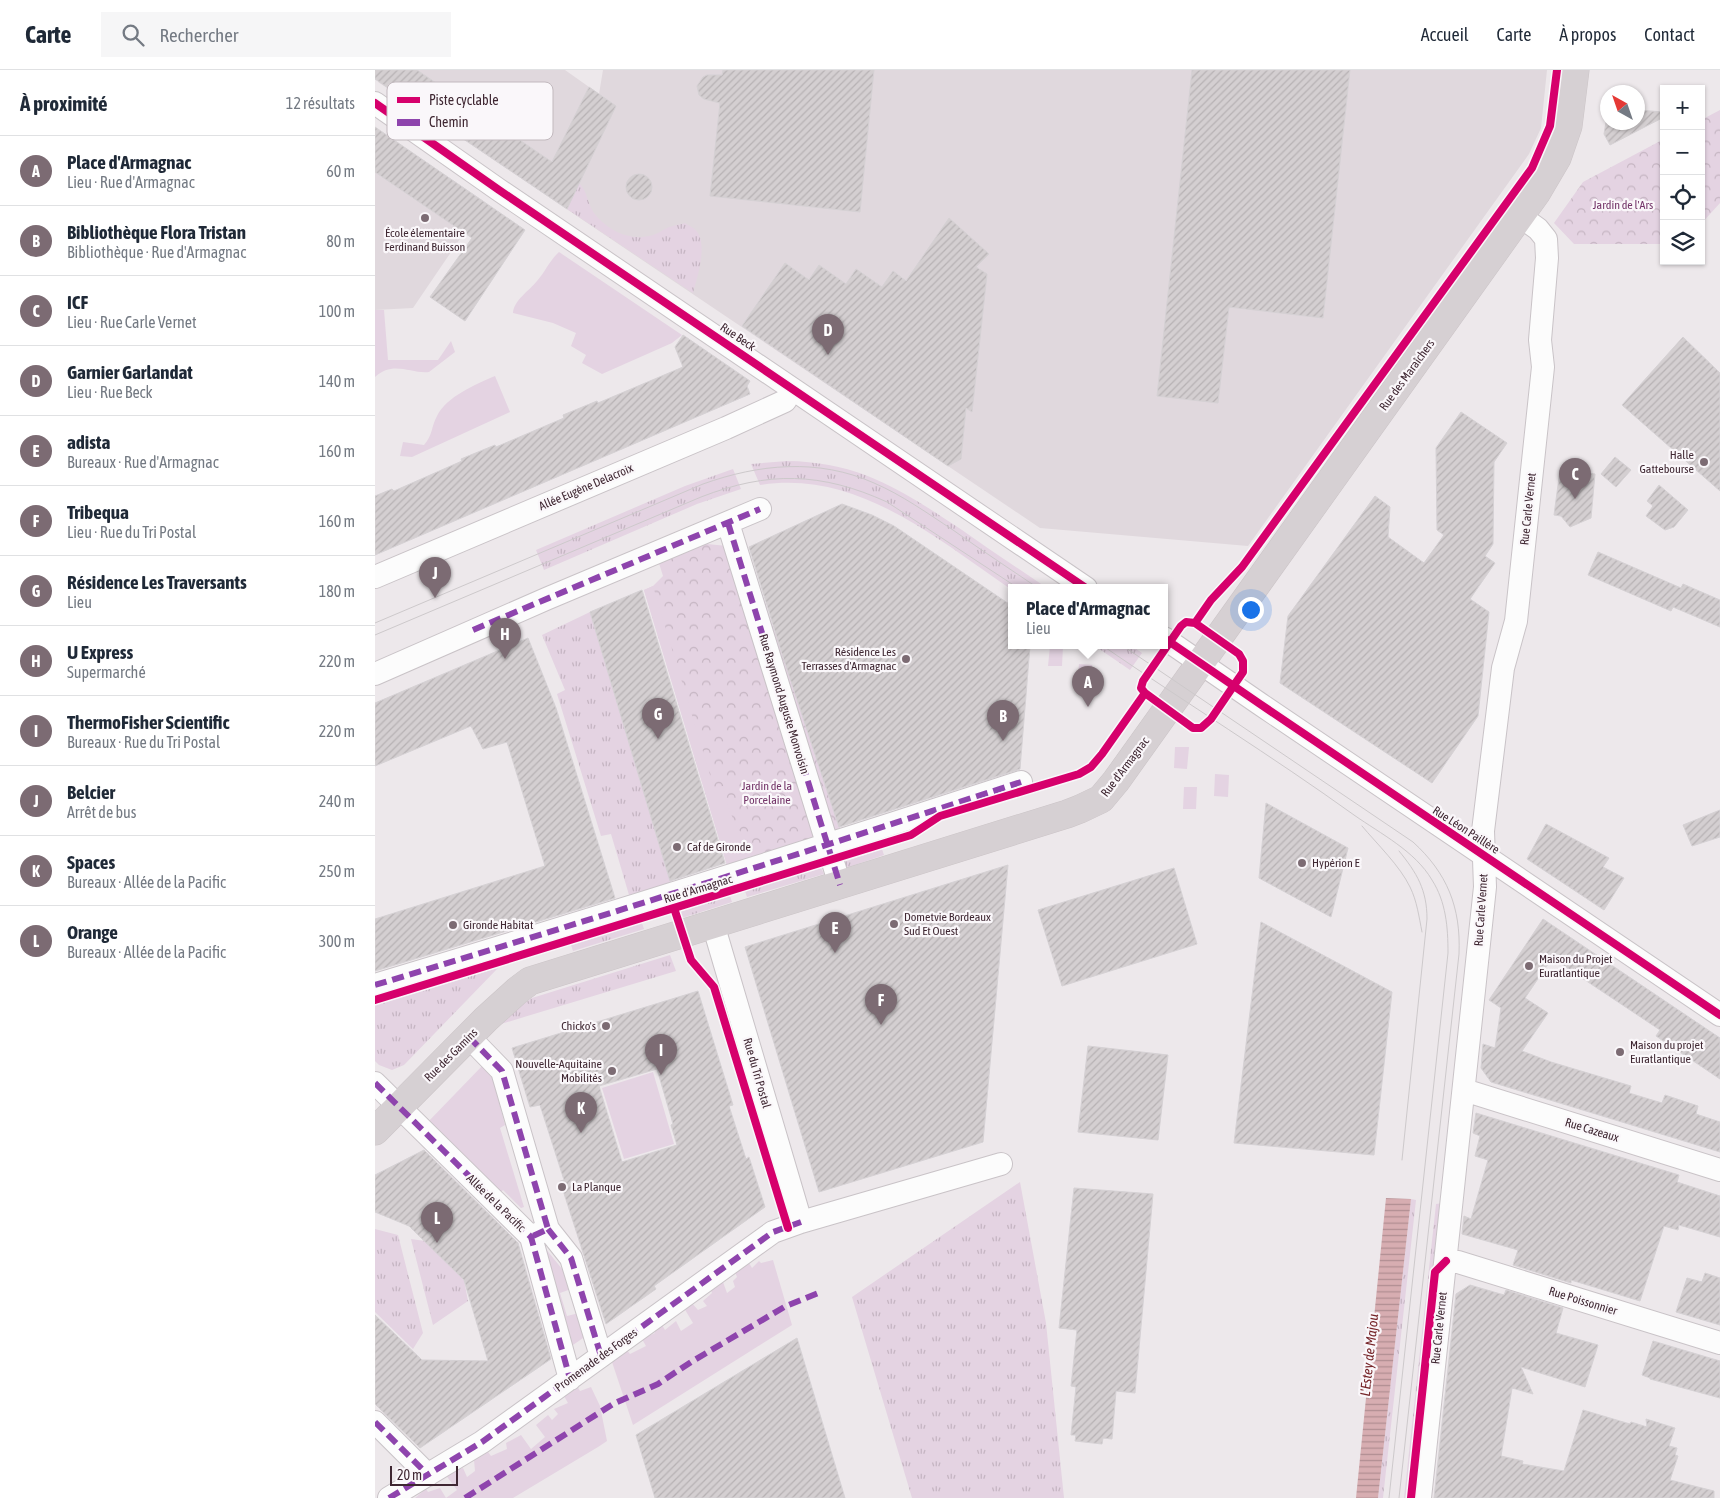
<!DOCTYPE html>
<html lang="fr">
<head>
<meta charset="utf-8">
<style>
	:root { --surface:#fff; --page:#f6f6f7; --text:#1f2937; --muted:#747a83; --line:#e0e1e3; --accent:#7c6b73 }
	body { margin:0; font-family:"Asap Condensed",sans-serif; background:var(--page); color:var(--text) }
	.controls { position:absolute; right:15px; top:15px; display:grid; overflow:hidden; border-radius:0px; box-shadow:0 1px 4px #0004 }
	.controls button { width:45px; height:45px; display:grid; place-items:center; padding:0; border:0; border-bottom:1px solid var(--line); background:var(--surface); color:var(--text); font:25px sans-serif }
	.compass { position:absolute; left:1225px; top:15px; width:45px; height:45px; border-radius:50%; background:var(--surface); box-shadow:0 1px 4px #0004; rotate:320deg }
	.scale { position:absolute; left:15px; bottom:12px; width:68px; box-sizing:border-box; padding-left:5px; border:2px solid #3f2732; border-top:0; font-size:14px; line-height:18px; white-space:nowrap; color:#3f2732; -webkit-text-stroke:4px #faf7fa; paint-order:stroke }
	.you { position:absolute; left:875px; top:539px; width:18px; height:18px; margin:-12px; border:4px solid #fff; border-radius:50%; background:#1a73e8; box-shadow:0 0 0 8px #1a73e833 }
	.badge { display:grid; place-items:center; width:32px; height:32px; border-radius:50%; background:var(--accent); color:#fff; font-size:16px; font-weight:700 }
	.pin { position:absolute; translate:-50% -41px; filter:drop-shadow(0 1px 2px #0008) }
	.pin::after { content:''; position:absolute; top:26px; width:18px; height:15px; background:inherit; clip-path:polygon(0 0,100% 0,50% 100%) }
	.popup { position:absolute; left:633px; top:514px; width:160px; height:65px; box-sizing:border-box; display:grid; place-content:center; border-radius:0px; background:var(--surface); filter:drop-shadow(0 1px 4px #0005); font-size:16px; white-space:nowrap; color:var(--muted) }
	.popup b { font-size:19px; color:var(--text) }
	.popup::after { content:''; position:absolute; left:50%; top:100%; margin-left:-10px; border:10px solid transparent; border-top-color:var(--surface) }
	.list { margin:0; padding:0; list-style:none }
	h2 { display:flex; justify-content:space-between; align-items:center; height:65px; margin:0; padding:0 20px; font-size:21px }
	h2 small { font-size:16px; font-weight:400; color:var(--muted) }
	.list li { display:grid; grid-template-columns:32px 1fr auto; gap:15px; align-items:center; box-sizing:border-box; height:70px; padding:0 20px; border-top:1px solid var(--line) }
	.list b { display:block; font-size:19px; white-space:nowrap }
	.list p { margin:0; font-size:16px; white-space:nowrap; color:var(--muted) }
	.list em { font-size:16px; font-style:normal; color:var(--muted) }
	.icon { flex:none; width:28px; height:28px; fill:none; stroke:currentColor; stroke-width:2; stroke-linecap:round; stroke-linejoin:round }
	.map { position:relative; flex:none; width:1345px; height:1428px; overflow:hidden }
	header { display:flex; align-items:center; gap:30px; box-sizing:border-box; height:70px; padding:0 25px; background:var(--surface); border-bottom:1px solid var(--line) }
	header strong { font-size:24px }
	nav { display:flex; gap:28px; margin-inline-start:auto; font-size:18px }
	.search { width:350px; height:45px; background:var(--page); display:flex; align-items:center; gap:12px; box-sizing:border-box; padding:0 18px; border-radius:0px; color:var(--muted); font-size:19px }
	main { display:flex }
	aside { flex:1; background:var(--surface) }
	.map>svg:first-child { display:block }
	.built { fill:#e0d8dd }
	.grass { fill:url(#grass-tufts) }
	.forest { fill:url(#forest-crowns) }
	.garden { fill:#e4d3e2 }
	.water { fill:url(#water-rules) }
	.building { fill:url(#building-hatch); stroke:#d5d1d4; fill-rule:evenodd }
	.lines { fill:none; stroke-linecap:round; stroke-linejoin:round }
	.minor-casing { stroke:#c9c3c7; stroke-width:24 }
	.major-casing { stroke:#cbc4c7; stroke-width:29 }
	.minor { stroke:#fcfcfc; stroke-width:22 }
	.major { stroke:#d6d0d3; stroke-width:28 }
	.tram { stroke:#cdc9cb; stroke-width:1 }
	.quiet { stroke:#8e44ad; stroke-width:6; stroke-dasharray:12 6; stroke-linecap:butt }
	.cycleway-casing { stroke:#faf7fa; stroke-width:11 }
	.cycleway { stroke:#d6006c; stroke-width:8 }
	.poi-dot { fill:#7c6b73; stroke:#faf7fa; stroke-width:2 }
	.labels { text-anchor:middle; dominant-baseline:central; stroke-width:4.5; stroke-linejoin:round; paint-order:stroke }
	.park-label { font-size:12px; fill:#733468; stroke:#faf7fa }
	.poi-label { font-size:12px; fill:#3f2732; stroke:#faf7fa; text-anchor:start }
	.street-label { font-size:12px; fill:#3f2732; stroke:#faf7fa }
	.water-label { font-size:14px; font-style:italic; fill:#762529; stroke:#faf7fa }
	.key { fill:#faf7fa; stroke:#c2b9be; stroke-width:1 }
	.key-label { font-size:14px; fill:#3f2732 }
</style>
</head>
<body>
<header>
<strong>Carte</strong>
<div class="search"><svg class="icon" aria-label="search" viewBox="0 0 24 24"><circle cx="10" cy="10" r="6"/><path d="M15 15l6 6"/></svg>Rechercher</div>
<nav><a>Accueil</a><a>Carte</a><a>À propos</a><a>Contact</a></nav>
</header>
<main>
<aside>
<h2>À proximité<small>12 résultats</small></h2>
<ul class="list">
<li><span class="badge">A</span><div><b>Place d'Armagnac</b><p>Lieu · Rue d'Armagnac</p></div><em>60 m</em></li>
<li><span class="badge">B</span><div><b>Bibliothèque Flora Tristan</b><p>Bibliothèque · Rue d'Armagnac</p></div><em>80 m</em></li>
<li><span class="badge">C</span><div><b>ICF</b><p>Lieu · Rue Carle Vernet</p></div><em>100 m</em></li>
<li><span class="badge">D</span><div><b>Garnier Garlandat</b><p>Lieu · Rue Beck</p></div><em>140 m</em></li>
<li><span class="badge">E</span><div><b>adista</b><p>Bureaux · Rue d'Armagnac</p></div><em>160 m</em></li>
<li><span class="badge">F</span><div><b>Tribequa</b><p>Lieu · Rue du Tri Postal</p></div><em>160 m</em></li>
<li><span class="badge">G</span><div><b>Résidence Les Traversants</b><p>Lieu</p></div><em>180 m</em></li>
<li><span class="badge">H</span><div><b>U Express</b><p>Supermarché</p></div><em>220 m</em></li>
<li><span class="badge">I</span><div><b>ThermoFisher Scientific</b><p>Bureaux · Rue du Tri Postal</p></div><em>220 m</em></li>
<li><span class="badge">J</span><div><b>Belcier</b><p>Arrêt de bus</p></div><em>240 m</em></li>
<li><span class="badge">K</span><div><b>Spaces</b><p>Bureaux · Allée de la Pacific</p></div><em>250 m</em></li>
<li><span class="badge">L</span><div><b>Orange</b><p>Bureaux · Allée de la Pacific</p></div><em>300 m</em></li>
</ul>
</aside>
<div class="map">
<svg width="1345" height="1428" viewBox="0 0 1345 1428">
	<defs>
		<pattern id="grass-tufts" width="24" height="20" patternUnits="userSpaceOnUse" patternTransform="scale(1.25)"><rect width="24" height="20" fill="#e4d3e2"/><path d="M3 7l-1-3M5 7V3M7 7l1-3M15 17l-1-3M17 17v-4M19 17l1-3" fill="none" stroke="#c5b5c2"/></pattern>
		<pattern id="forest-crowns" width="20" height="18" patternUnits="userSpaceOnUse" patternTransform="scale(1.25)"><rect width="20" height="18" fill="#e4d3e2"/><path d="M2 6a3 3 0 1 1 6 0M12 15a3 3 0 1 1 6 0" fill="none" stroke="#c5b5c2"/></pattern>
		<pattern id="water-rules" width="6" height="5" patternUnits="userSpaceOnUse" patternTransform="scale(1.25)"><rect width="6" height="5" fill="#d7adb1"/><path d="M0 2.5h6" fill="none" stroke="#b08d91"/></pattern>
		<pattern id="building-hatch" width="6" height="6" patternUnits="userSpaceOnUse" patternTransform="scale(1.25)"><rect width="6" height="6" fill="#d4cfd1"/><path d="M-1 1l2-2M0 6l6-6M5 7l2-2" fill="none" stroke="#b7b2b4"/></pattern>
	</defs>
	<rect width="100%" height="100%" fill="#ede8eb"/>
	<path class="built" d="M4,0H190L224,24L228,0H1172L1166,58L1154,84L873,476L665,458L3,12Z
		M0,59H2L110,132L38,238L0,240Z"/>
	<path class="grass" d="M204,113C213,122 212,133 219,143C233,161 256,172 278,165C281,164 285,162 288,160C295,156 303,155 310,153C315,156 321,159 323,163C332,178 322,208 318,223L192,139Z
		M412,391C486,392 528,421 587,460C615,480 644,499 672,518H637V520C562,469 482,399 385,415L376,394Z
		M358,399L366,419L322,434L169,500L161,480L310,416Z
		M215,542L296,813L254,825L236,764L226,766L182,624L190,620L167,565Z
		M720,576H757L767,583L755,600Z
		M507,779L509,785L471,798L469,792Z
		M446,798L449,804L372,827L370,821Z
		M355,826L357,832L307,848L305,842Z
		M267,853L269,859L198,881L196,875Z
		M295,885L301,901L126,954L141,939L157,928Z
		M123,898L29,995L17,1000L4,995L0,991V935Z
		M645,1112L671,1253L689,1428H537L477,1227Z
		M1036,1129L1041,1130L1008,1428H1003Z
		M1068,1133L1056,1219L1033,1428H1029L1061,1134Z
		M0,1159L23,1165L48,1263L38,1279L0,1242Z
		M36,1169L50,1171L89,1210L93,1231L58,1255Z"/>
	<path class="forest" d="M1345,40V133L1326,154V50Z
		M1289,69V174H1199L1179,153L1208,112Z
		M322,473L372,478L467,764L352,795L269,520L278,516L288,506L283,490Z"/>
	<path class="garden" d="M184,182L307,265L297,273L227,304L207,293L211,285L196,276L201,263L178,253L138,243C139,230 154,221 162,211C170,202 175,190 184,182Z
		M0,240H9L13,290H63L76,271L80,282L54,302C36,304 18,290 0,307Z
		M120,306L135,342L37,387L25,386L28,372L49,375C58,365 56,357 62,346C71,327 101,314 120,306Z
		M278,516L339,718L348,716C353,741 361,760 379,779L375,789L352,795L269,520Z
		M675,576H688L687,596H673Z
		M704,594L717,595L715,617L702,616Z
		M800,677H814L812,699L799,698Z
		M840,704L854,705L853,727L839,726Z
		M809,717H822L821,739H808Z
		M109,994L115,999L130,1055L125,1058L149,1137L146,1138L128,1120L124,1124L51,1054Z
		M278,1002L299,1074L249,1089L227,1018Z
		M170,1178L192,1205L196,1219L185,1223L192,1246L204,1243L211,1266L195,1277Z
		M398,1190L417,1255L258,1355L237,1292L251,1279L255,1284L271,1276L267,1269L280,1263L278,1259L287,1255L290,1260L301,1251L306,1261L318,1253L309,1238L315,1231L323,1240L332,1236L328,1231L337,1223L335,1218L348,1212L352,1223L360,1217L358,1211L362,1207L359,1199L374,1193L377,1198L384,1191L386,1193Z
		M202,1316L205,1321L216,1317L225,1336L232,1371L223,1377L138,1428H40L51,1419L53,1422L65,1418L71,1428L82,1420L70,1404L88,1398L92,1407L100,1401L99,1390L111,1379L116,1386L132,1379L131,1373L146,1365L156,1379L170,1367L161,1355L173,1345L177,1350L183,1344L179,1339L193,1333L189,1326Z"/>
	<path class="water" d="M1011,1128L1036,1129L1003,1428H981Z"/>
	<path class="building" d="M0,0H42L177,92L214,17L241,36L192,139L0,9Z
		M348,0H499L485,142L335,126L345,33L329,29L324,25L322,16L328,7L332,5H347Z
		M817,0H975L948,248L854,237L843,333L782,326Z
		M1262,40L1289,42V47L1235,75L1229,64L1232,46V52H1262Z
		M0,57L150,160L90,251L55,227L97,168L0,102Z
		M251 117a13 13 0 1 1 26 0a13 13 0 1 1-26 0Z
		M574,148L614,184L601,197L612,204L597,342L591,338L586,389L573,396L367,256L410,193L434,210L444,195L471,214L481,199L507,217L518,201L531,211Z
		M308,265L375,311L372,316L375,324L0,485V426L17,419L19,421L87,391L86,389L120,375L121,377L189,348L188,345L222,331L223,333L308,297L300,277Z
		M1308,267L1345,303V421L1247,335Z
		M1086,342L1132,373L1119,392L1118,474L1110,486L1120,493L1095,529L1114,542L1103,646L1057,713L905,613L913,546L1000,426L1015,437L1013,467L1049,493L1069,465L1062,460L1061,378Z
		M1240,387L1256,400L1241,417L1226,404Z
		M1185,400L1220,404L1216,448L1195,457L1186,446L1179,445Z
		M1284,415L1313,440L1299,457L1290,460L1271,446L1278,436L1272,431Z
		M467,434L497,445L519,456L637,536V576H655L645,699L464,757L408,587L374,477Z
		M1223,482L1306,518L1308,514L1345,530V557L1298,537L1296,541L1213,505Z
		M267,520L350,793L295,811L215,542Z
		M153,568L181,638L240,828L0,901V849L170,796L132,672L108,679L96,656L0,696V633Z
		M891,733L973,778L956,847L884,808Z
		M1345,740V767L1317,776L1308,755Z
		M1171,754L1234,788L1228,797L1249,808L1229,840L1152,789Z
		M633,795L608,1072L444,1122L370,877Z
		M799,798L822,874L687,916L663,840Z
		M1168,849L1345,968V1009L1281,966L1285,960L1177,888L1150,928L1173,943L1147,981L1176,992L1256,1016L1254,1023L1287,1033L1290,1025L1323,1036L1321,1044L1345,1052V1082L1116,1012L1106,998L1108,974L1120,978L1126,938L1114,930Z
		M886,852L1017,922L999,1085L859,1073Z
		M323,921L358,1035L354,1036L371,1089L374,1087L390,1137L279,1216L281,1219L231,1254L185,1111L189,1110L165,1035L155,1037L137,978ZM282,999L298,1054L296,1055L302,1075L247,1092L224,1016Z
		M713,976L793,985L783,1070L703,1062Z
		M1101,1043L1304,1105L1302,1112L1345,1126V1167L1304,1155L1303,1160L1289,1156L1265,1231L1196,1210V1213L1138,1195L1143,1180L1087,1164L1089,1146L1096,1149L1113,1090L1100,1086L1105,1066L1098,1063Z
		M49,1080L143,1173L176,1289L45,1378L0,1334V1245L47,1290L113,1291L89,1210L34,1156L0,1142V1105Z
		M699,1118L778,1124L760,1323L741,1321L737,1369L728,1368L727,1374L700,1371L701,1365H696L701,1317L696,1316L702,1260L684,1258Z
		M1330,1203L1345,1208V1255L1301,1242L1312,1208L1327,1212Z
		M1095,1215L1129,1225L1131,1220L1188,1238L1181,1263L1223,1275L1210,1317L1146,1297L1158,1324L1137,1318L1126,1386L1148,1391L1147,1394L1189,1401L1208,1340L1255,1354L1256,1352L1272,1357L1271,1349L1300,1358L1294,1376L1302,1378L1300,1385L1303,1386L1295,1410L1339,1421V1428H1059L1081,1224Z
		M422,1268L470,1428H280L261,1365Z
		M1278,1271L1345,1291V1328L1275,1309V1308L1267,1305Z"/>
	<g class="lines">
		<defs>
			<path id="minor" d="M0,33L124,120L711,518
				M353,453L465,815
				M0,507L351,358L410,331L417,320
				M789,568L885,634L1345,945
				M0,604L171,529L385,439
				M338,854L426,1152
				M0,915C216,850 432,782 646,712
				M94,967L127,1001L173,1159L156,1167
				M0,1013L156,1167L195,1309
				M1089,1020L1345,1100
				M173,1159L196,1188L226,1286
				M1071,1191L1083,1192L1345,1273
				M0,1352L53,1405
				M14,1428L107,1372L398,1162L426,1152L626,1094
				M1045,1428L1110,817L1108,761L1128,598L1141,551L1168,297L1165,270L1172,188L1171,169L1163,159L1145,146"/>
			<path id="major" d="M0,1061L111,949L143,920L155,911L692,744L705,739L726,729L741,711L1162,122L1182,88L1193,56L1200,0"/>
		</defs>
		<use href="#minor" class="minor-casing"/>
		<use href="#major" class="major-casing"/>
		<use href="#minor" class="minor"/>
		<use href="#major" class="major"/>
		<path class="tram" d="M0,553L328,414C384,394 443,388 499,413C527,425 552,443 578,460C606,480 635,499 663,518
			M0,565L326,427C393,401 446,402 512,432L643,518
			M728,576C811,633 897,686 979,745C1006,764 1040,781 1057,810C1071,832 1073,857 1073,883L1014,1428
			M748,576L1038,772C1072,803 1086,837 1084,884L1024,1428
			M987,756C1002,774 1025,796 1035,817C1042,831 1044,847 1047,862
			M1024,781C1042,803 1052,820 1052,849L1027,1090"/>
		<path class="quiet" d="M353,453L465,815
			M98,560L385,439
			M0,915C216,850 432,782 646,712
			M94,967L127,1001L173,1159L156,1167
			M0,1013L156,1167L195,1309
			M173,1159L196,1188L226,1286
			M0,1352L53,1405
			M14,1428L107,1372L398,1162L426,1152
			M90,1428L238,1334L283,1314L316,1292L411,1236L446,1222"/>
		<defs>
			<path id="cycleway" d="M0,33L124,120L711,518
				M811,552L820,553L864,584L868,591V602L836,649L826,658H818L770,623L766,618L768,611L806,556Z
				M820,553L836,530L867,497L1157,98L1175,56L1182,0
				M789,568L885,634L1345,945
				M299,838L316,890L339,917L413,1158
				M0,930L536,765L565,746L704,704L716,697L727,684L770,623
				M1036,1428L1060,1202L1071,1191"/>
		</defs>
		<use href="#cycleway" class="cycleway-casing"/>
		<use href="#cycleway" class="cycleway"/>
	</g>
	<g class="poi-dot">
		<circle cx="50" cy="148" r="5"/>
		<circle cx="1329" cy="392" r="5"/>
		<circle cx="531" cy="589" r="5"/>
		<circle cx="302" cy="777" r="5"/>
		<circle cx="927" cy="793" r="5"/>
		<circle cx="519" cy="854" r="5"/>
		<circle cx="78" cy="855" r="5"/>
		<circle cx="1154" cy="896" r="5"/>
		<circle cx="231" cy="956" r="5"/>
		<circle cx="1245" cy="982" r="5"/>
		<circle cx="237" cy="1001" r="5"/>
		<circle cx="187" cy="1117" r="5"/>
	</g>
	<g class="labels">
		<g class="park-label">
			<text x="1248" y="135">Jardin de l'Ars</text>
			<text x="392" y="716">Jardin de la<tspan x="392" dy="14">Porcelaine</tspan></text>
		</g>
		<g class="poi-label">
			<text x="50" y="163" text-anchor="middle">École élementaire<tspan x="50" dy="14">Ferdinand Buisson</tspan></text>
			<text x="1319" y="385" text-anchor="end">Halle<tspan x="1319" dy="14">Gattebourse</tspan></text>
			<text x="521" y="582" text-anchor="end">Résidence Les<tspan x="521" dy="14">Terrasses d'Armagnac</tspan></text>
			<text x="312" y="777">Caf de Gironde</text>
			<text x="937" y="793">Hypérion E</text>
			<text x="529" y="847">Dometvie Bordeaux<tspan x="529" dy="14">Sud Et Ouest</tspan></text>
			<text x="88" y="855">Gironde Habitat</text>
			<text x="1164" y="889">Maison du Projet<tspan x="1164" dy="14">Euratlantique</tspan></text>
			<text x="221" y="956" text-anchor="end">Chicko's</text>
			<text x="1255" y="975">Maison du projet<tspan x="1255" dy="14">Euratlantique</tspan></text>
			<text x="227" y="994" text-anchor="end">Nouvelle-Aquitaine<tspan x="227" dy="14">Mobilités</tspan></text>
			<text x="197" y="1117">La Planque</text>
		</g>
		<g class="street-label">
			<text transform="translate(363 267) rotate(34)">Rue Beck</text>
			<text transform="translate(1032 305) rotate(-54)">Rue des Maraîchers</text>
			<text transform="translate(211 417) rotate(-23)">Allée Eugène Delacroix</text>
			<text transform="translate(1153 439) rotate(-84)">Rue Carle Vernet</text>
			<text transform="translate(409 634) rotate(73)">Rue Raymond Auguste Monvoisin</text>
			<text transform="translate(750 697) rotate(-53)">Rue d'Armagnac</text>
			<text transform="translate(1091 760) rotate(33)">Rue Léon Paillère</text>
			<text transform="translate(323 819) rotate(-17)">Rue d'Armagnac</text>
			<text transform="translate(1106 840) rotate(-86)">Rue Carle Vernet</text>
			<text transform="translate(76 985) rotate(-45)">Rue des Gamins</text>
			<text transform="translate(382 1003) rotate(74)">Rue du Tri Postal</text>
			<text transform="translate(1217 1060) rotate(17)">Rue Cazeaux</text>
			<text transform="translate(121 1133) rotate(44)">Allée de la Pacific</text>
			<text transform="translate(1208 1231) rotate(17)">Rue Poissonnier</text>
			<text transform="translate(1064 1258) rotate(-84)">Rue Carle Vernet</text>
			<text transform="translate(221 1290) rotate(-36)">Promenade des Forges</text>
		</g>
		<g class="water-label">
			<text transform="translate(994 1285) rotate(-84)">L'Estey de Majou</text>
		</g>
	</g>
	<rect x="12" y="12" width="166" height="58" rx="8" class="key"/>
	<rect x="22" y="27" width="23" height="6" fill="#d6006c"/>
	<rect x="22" y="49" width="23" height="7" fill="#8e44ad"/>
	<g class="key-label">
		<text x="54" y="35">Piste cyclable</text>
		<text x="54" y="57">Chemin</text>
	</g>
</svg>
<div class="controls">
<button>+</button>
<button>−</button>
<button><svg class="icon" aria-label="locate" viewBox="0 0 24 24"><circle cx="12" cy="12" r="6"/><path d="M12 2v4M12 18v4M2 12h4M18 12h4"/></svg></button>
<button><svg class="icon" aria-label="layers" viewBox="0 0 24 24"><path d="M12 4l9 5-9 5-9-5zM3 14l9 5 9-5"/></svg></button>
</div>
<svg class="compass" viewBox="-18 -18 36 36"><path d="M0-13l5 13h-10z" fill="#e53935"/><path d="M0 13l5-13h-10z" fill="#747a83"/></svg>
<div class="scale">20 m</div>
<div class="you"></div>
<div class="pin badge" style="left:713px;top:637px">A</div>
<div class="popup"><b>Place d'Armagnac</b>Lieu</div>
<div class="pin badge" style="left:628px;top:671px">B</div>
<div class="pin badge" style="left:1200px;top:429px">C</div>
<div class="pin badge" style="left:453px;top:285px">D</div>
<div class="pin badge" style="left:460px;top:883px">E</div>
<div class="pin badge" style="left:506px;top:955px">F</div>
<div class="pin badge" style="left:283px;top:669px">G</div>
<div class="pin badge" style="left:130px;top:589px">H</div>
<div class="pin badge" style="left:286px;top:1005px">I</div>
<div class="pin badge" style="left:60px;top:528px">J</div>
<div class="pin badge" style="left:206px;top:1063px">K</div>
<div class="pin badge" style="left:62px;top:1173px">L</div>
</div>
</main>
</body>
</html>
